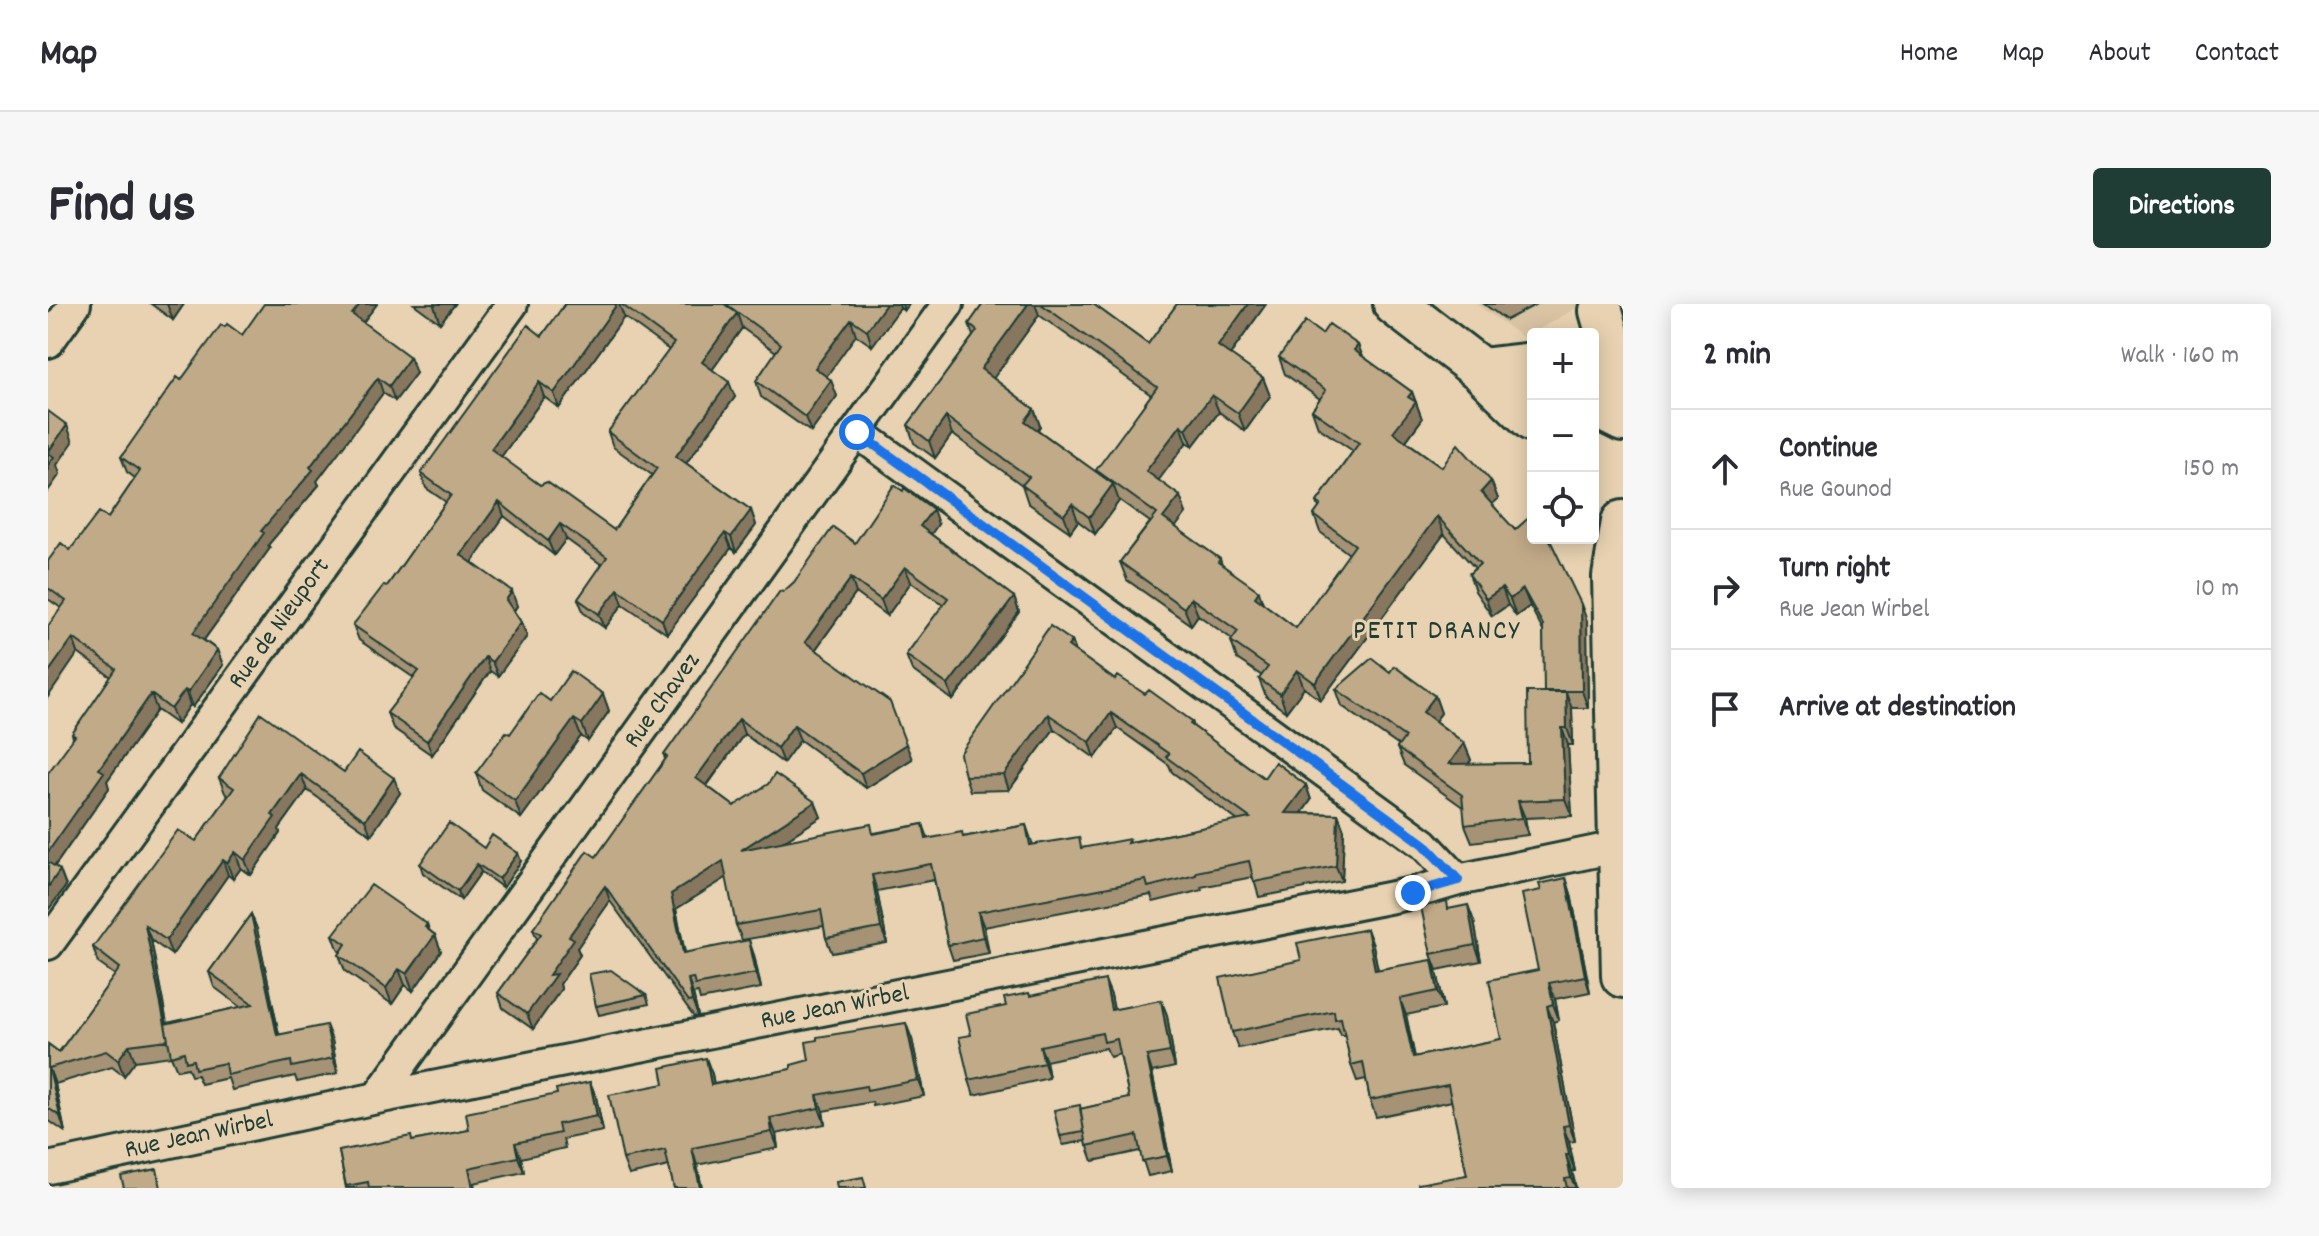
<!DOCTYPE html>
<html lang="en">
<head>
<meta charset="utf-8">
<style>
	:root { --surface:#fff; --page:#f7f7f7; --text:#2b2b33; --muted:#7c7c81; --line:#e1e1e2; --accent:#1f3d34 }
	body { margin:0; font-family:Dekko,sans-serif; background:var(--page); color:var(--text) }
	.controls { position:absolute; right:24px; top:24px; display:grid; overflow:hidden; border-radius:8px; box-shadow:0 4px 20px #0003 }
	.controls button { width:72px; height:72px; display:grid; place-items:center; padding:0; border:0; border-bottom:2px solid var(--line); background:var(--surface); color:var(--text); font:40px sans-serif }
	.stop { position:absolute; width:24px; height:24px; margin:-18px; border:6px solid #1a73e8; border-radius:50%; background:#fff }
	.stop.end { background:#1a73e8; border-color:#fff; box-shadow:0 2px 8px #0008 }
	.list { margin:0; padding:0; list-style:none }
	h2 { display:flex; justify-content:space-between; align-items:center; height:104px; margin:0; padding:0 32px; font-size:34px }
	h2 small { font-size:26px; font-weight:400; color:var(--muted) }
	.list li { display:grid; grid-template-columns:52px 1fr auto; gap:24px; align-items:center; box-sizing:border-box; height:120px; padding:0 32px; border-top:2px solid var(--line) }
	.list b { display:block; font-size:30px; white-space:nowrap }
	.list p { margin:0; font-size:26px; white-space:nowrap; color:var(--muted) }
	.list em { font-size:26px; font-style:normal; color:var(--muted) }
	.icon { flex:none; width:44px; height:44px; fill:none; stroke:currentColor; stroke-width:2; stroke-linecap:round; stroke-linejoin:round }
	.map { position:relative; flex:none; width:1575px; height:884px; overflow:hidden; border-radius:8px }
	header { display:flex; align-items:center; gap:48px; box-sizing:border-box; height:112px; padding:0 40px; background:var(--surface); border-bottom:2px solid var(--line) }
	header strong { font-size:38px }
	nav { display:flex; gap:44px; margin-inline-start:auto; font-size:28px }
	.intro { display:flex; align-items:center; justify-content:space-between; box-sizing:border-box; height:192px; padding:0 48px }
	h1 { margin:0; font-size:56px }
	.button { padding:20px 36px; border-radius:8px; background:var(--accent); color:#fff; font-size:28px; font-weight:700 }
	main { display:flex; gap:48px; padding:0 48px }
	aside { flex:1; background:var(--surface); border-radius:8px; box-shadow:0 4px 20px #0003 }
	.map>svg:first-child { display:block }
	.built { fill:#d8c3a3 }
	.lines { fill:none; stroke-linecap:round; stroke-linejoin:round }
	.street-casing { stroke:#1f3d34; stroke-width:36 }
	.secondary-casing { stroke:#1f3d34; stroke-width:48 }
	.street { stroke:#e8d2b1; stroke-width:30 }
	.secondary { stroke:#e8d2b1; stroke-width:42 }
	.wall { fill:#a69275; stroke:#1f3d34; stroke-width:2; fill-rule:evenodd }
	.shaded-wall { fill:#87775f; stroke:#1f3d34; stroke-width:2 }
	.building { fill:#c1aa88; stroke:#1f3d34; stroke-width:2 }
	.route { stroke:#1a73e8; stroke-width:10 }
	.labels { text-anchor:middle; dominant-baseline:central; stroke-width:6; stroke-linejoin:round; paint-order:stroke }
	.street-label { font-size:26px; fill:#1f3d34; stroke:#e8d2b1 }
	.neighbourhood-label { font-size:28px; letter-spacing:2px; fill:#1f3d34; stroke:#e8d2b1 }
</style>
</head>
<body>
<header>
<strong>Map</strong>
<nav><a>Home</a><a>Map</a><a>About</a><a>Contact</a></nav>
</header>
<div class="intro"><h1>Find us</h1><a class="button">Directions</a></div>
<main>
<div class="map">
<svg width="1575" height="884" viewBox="0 0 1575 884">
	<rect width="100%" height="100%" fill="#e8d2b1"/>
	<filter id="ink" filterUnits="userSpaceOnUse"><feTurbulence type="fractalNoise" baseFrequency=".0125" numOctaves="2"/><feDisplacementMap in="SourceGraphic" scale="16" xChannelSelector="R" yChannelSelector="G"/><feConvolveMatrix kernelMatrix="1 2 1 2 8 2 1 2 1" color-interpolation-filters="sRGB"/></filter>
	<g filter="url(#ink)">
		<path class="built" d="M1428,0H1535L1476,34Z"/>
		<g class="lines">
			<defs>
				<path id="street" d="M0,38L27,0
					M809,128L1376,540L1410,576
					M0,640L464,0
					M329,794L900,0
					M0,864L329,794L1365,589L1410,576L1573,542"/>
				<path id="secondary" d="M1347,0L1433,66L1485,116
					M1553,7L1575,84
					M1433,66L1485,60
					M1545,105L1557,107L1575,116
					M1575,218L1566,273L1575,672"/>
			</defs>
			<use href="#street" class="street-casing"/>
			<use href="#secondary" class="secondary-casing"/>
			<use href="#street" class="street"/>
			<use href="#secondary" class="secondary"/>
		</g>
		<path class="wall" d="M103,0H136L125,16Z
			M329,0L315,18L368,69L347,97L335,89L269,177L271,181L220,241L222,244L156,336L169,346L175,361L145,403L142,401L129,420L109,406L59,477L61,484L7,562L18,582L0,606L25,434L24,430L63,373L30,349L13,304L0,295V257L22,246L60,214L87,174L79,168L73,153L133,76L177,23L194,31Z
			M366,0H407L392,19Z
			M517,0H861L856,7L852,4L824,42L808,31L778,72L789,92L763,128L713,93L708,77L728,48L694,24L664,66L687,93L638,159L703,206L708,221L688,248L683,244L619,330L575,300L557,324L536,309L530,295L554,261L518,235L506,251L456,212L424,258L469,302L466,307L473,318L479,332L450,372L442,367L384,451L345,424L339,409L366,374L311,336L305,321L339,282L398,198L378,184L373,169L494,32ZM576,13L621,46L560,128L565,143L604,171L566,226L492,181L453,153L496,93L511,104Z
			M935,0H1045L1100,40L1129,0H1218L1182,51L1215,74L1222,92L1197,127L1171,108L1145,142L1139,138L1110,176L1138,209L1127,223L1172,255L1174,261L1216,300L1248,324L1301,250L1272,228L1266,211L1271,204L1269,198L1305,147L1270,123L1264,106L1272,95L1237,70L1231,53L1274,30L1310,41L1314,52L1364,88L1374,115L1358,137L1394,163L1443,177L1450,195L1444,200L1539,317L1540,404H1524L1525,441H1520L1524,512L1477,514L1480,531L1424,538L1417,521L1416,504L1356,461L1349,444L1351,442L1294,402L1288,385L1342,368L1387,392L1393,409L1387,417L1416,439L1423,456L1420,460L1480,459L1497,388L1495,327L1482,302L1468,312L1460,301L1444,312L1427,287L1421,270L1427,264L1396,230L1273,396L1256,384L1238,408L1218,393L1211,375L1214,372L1189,355L1183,337L1184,335L1150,311L1143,321L1079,276L1072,258L1102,218L1070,195L1071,197L1047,230L1030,217L1022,228L980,199L974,181L904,130L887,154L866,139L860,121L925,32L921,20ZM991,11L1103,91L1048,168L990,126L992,122L986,105L945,74Z
			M1436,0H1489L1458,16Z
			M890,220L883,230L966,293L971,308L905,396L864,366L858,351L895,301L863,278L839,312L808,289L768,345L864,455L818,484L752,436L735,459L696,430L659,482L686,502L767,498L773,513L735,537L826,529L875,520L880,534L915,533L978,521L985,541L1035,544L1082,538L1190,517L1124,468L1121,461L1069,424L1047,454L1006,425L961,486L922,487L917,472L1024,337L1028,348L1067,376L1097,390L1144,417L1146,423L1216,474L1258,481L1263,496L1254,509L1290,510L1296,526L1294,577L1211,593L1205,573L1153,583L1154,586L1105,598L1103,591L936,623L941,649L905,656L900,641L886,576L829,587L839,639L784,649L778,634L776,622L694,636L688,621L679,573L628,605L637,649L706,651L713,684L652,696L650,689L645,690L650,712L646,713L562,597L529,644L532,651L512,680L513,685L485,725L455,704L450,689L489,635L485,625L548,553L617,456L616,451L735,288L807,239Z
			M555,390L561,407L540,437L533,432L473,514L434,486L428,469L462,430L502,397Z
			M296,468L352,489L323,531L259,486L231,525L232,529L203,571L193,564L185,575L180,571L124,651L103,636L119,719L193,703L166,683L161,668L203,610L209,625L231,730L284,736L290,769L249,778L247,772L184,786L180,774L153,780L149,771L143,772L140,764L129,766L123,752L87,757L76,772L64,763L7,780L17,828L0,816V740L11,748L67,671L50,659L45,643L148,537L180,492L177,489L171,474Z
			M436,544L473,557L455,584L433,568L413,596L375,569L372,560Z
			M1518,574L1523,590L1542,688L1507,695L1511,716L1505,718L1527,837L1521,838L1527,867H1524L1528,884H1371L1419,871L1404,797L1328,813L1322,796L1318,775L1309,777L1303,761L1297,731H1293L1290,724L1190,744L1184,728L1325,641L1330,666L1390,672L1396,703L1358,711L1367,753L1453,735L1490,666L1493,586Z
			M1426,617L1433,657L1389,666L1383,650Z
			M379,620L381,626L387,631L393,647L365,687L357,681L344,700L297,667L291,651L293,648L291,647L285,631Z
			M598,691L601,700L551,711L548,702Z
			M1063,691L1066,706L1113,696L1119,711L1127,763L1104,768L1124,867L1100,872L1092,847L1045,857L1038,837L1015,841L1012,832L1033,805L1081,794L1072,750L1062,753L1058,744L998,757L1001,774L926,791L921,776L923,731L958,702L982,692Z
			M864,735L876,792L825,802L824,798L775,807L777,820L728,830L730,844L649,861L654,884H626L621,862L581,871L575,855L664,770L666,780L743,765Z
			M542,778L548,793L555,827L515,835L517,844L473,854L476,868L426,879L427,884H298L291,847L365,837L421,826Z"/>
		<path class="shaded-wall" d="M119,0H136L125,16Z
			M312,0H329L309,26L304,10Z
			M388,0H407L392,19L386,2Z
			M569,0H571L576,13L511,104L506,89Z
			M838,0H851L852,4L824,42L819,26Z
			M854,0H861L856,7Z
			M980,0H987L991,11L939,83L933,65Z
			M1200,0H1218L1176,59L1170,42Z
			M689,9L694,24L659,73L654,58Z
			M803,15L808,31L773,80L767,64Z
			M1310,41L1317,58L1306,46Z
			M362,53L368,69L347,97L341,82Z
			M330,74L335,89L269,177L271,181L220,241L222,244L150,344L145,329L213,227Z
			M1215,74L1222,92L1197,127L1190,109Z
			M783,76L789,92L763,128L757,113Z
			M491,78L496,93L448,160L443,145Z
			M681,78L687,93L633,166L628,152Z
			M1364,88L1374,115L1351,146L1345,128L1360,93Z
			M1164,91L1171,108L1145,142L1138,125Z
			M986,105L992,122L984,134L977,117Z
			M898,113L904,130L887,154L881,137Z
			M19,121L25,138L9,161L12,170L0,187V148Z
			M1133,121L1139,138L1104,185L1098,167Z
			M1443,177L1450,195L1439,205L1433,188Z
			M1065,180L1071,197L1047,230L1041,213Z
			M1132,192L1138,209L1121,232L1115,214Z
			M451,198L456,212L419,266L413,251Z
			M1024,200L1030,217L1022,228L1016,211Z
			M885,205L890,220L878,238L872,222Z
			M703,206L708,221L688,248L683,233Z
			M1389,212L1396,230L1273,396L1267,379Z
			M512,220L518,235L506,251L500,237Z
			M677,229L683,244L619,330L614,316Z
			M857,263L863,278L839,312L833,296Z
			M803,274L808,289L762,353L757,338Z
			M1454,284L1460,301L1444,312L1438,295Z
			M570,285L575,300L557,324L551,310Z
			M1475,285L1482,302L1468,312L1462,295Z
			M464,287L469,302L463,310L458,296Z
			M1211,287L1217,305L1207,293Z
			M966,293L971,308L905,396L900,381Z
			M1143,294L1150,311L1143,321L1136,304Z
			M1533,300L1539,317L1540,404L1534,387Z
			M473,318L479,332L450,372L444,358Z
			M25,334L30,349L0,393V369Z
			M1024,337L1029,352L1020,342Z
			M169,346L175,361L145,403L140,388Z
			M437,353L442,367L384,451L379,437Z
			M1249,366L1256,384L1238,408L1232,390Z
			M137,386L142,401L129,420L123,405Z
			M1518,388L1524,405L1525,441L1519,424Z
			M103,390L109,406L59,477L61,484L1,570L0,567V548L51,465Z
			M555,390L561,407L540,437L534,420Z
			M1387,392L1393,409L1381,425L1375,408Z
			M1063,409L1069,424L1047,454L1042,438Z
			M1000,410L1006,425L961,486L956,471Z
			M526,415L533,432L473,514L467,497Z
			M691,415L696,430L653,489L648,474Z
			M746,421L752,436L735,459L729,444Z
			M1514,424L1520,441L1524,512L1517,495Z
			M1416,439L1423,456L1407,477L1401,460Z
			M858,440L864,455L818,484L813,469Z
			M253,470L259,486L231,525L232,529L203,571L197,556L224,511Z
			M346,474L352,489L323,531L317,516Z
			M1258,481L1263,496L1243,524L1237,509Z
			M1470,497L1477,514L1480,531L1474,514Z
			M767,498L773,513L698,561L693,546Z
			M1290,510L1296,526L1294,577L1288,562Z
			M187,548L193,564L185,575L179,559Z
			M470,549L473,557L455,584L451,575Z
			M175,556L180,571L124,651L118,636Z
			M675,557L681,572L628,605L640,664L635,649L623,590Z
			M429,560L433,568L413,596L410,587Z
			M12,566L18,582L0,606V583Z
			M824,571L829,587L839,639L833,624Z
			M1518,574L1523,590L1542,688L1537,672Z
			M557,582L562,597L529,644L532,651L512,680L513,685L485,725L479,710L521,632Z
			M1420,601L1426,617L1433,657L1427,641Z
			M930,608L936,623L941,649L935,633Z
			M203,610L209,625L234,746L229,731Z
			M379,620L384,635L387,631L393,647L365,687L359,670Z
			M97,621L103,636L125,752L120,736Z
			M1319,625L1325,641L1333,682L1327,666Z
			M701,636L706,651L713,684L708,669Z
			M1384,656L1390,672L1396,703L1390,687Z
			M351,665L357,681L344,700L338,684Z
			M640,675L645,690L650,712L644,697Z
			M1057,676L1063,691L1069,722L1063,706Z
			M1501,679L1507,695L1511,716L1505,700Z
			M1352,695L1358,711L1370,770L1365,753Z
			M1113,696L1119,711L1127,763L1122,748Z
			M1499,702L1505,718L1527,837L1521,821Z
			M858,719L864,735L876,792L870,776Z
			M278,721L284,736L290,769L285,754Z
			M81,741L87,757L76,772L70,756Z
			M992,742L998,757L1001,774L996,759Z
			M1099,752L1104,768L1124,867L1119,852Z
			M658,754L664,770L669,797L663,781Z
			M1,764L7,780L17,828L12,812Z
			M542,778L548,793L555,827L549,812Z
			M769,791L775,807L777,820L771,804Z
			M722,814L728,830L730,844L724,828Z
			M1515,822L1521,838L1527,867L1521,851Z
			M467,839L473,854L476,868L470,853Z
			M644,844L649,861L654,884H652Z
			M1518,851L1524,867L1528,884L1523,874Z"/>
		<path class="building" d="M216,0H312L304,10L362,53L341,82L330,74L262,163L265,166L213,227L216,229L145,329L169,346L140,388L137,386L123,405L103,390L51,465L56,468L0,548V469L27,432L24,430L68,365L25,334L0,369V322L18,297L0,284V257L13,239L22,246L51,208L60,214L92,167L73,153L129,73L133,76L173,21L177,23L179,20L194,31Z
			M517,0H569L506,89L491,78L443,145L492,181L499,178L566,226L609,164L560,128L626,39L573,0H676L689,9L654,58L681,78L628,152L703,206L683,233L677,229L614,316L570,285L551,310L530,295L559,253L512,220L500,237L451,198L413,251L464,287L458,296L473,318L444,358L437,353L379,437L339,409L371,367L305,321L336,281L339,282L403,191L373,169L480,21L494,32Z
			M678,0H838L819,26L803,15L767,64L783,76L757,113L708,77L733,40Z
			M935,0H980L933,65L986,105L977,117L1065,180L1041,213L1024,200L1016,211L974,181L981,173L898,113L881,137L860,121L929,27L921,20Z
			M993,0H1045L1100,40L1129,0H1200L1170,42L1215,74L1190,109L1164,91L1138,125L1133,121L1098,167L1132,192L1115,214L1172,255L1170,258L1211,287L1207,293L1248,324L1307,241L1266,211L1273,201L1269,198L1311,139L1264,106L1278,86L1231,53L1257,18L1274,30L1281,20L1310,41L1306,46L1364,88L1360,93L1368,98L1345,128L1394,163L1410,140L1443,177L1433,188L1467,226L1485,210V234H1501L1533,300L1534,387H1496L1495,321L1475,285L1462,295L1454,284L1438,295L1421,270L1432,260L1389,212L1267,379L1249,366L1232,390L1211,375L1220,363L1183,337L1190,327L1143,294L1136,304L1072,258L1109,210L1048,166L1109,83Z
			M0,107L19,121L0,148Z
			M0,149L6,153L0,161Z
			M846,181L855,187L856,184L885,205L872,222L966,293L900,381L858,351L900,294L857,263L833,296L803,274L757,338L842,398L858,440L813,469L746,421L729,444L691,415L648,474L686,502L720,480L727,470L767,498L693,546L823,520L825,530L875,520L878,535L914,528L915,533L978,521L982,541L1031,533L1033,544L1081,535L1079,539L1202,514L1118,453L1121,450L1063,409L1042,438L1000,410L956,471L917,472L912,450L1002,322L1024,337L1020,342L1067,376L1070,372L1097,390L1101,386L1144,417L1142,420L1216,474L1227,458L1258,481L1237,509L1290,510L1288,562L1206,578L1201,557L1148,568V571L1100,583L1098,576L930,608L935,633L900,641L883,560L824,571L833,624L778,634L773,606L688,621L675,557L623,590L635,649L701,636L708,669L647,681L645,674L640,675L644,697L640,698L557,582L521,632L526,635L501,671L508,670L479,710L450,689L493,630L485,625L539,547L548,553L619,453L616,451L732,287L735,288L746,278L785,223L807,239Z
			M1324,354L1342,368L1346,362L1387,392L1375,408L1416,439L1401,460L1480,459L1479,388H1518L1519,424H1514L1517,495L1470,497L1474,514L1417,521L1414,491L1349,444L1357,433L1288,385Z
			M523,367L555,390L534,420L526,415L467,497L428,469L458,428L462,430L491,389L502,397Z
			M213,409L296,468L310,448L346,474L317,516L253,470L224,511L227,513L197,556L187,548L179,559L175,556L118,636L97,621L120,736L81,741L70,756L58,747L1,764L12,812L0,804V740L11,748L72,664L45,643L130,526L148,537L186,484L171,474Z
			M401,519L436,544L444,531L470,549L451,575L429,560L410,587L372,560Z
			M0,558L12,566L0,583Z
			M1518,574L1537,672L1501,679L1505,700L1499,702L1521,821L1515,822L1521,851H1518L1523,874L1517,875L1519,884H1371L1370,880L1419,871L1400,781L1322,796L1315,758L1303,761L1293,714L1287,715L1286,707L1184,728L1172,674L1253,656L1249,639L1319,625L1327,666L1384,656L1390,687L1352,695L1365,753L1453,735L1441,676L1490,666L1474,590L1493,586L1491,580Z
			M323,581L379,620L377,623L387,631L359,670L351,665L338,684L291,651L298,640L285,631Z
			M1399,597L1400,605L1420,601L1427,641L1383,650L1373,603Z
			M203,610L229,731L278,721L285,754L244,763L243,757L179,771L177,759L147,765L145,756L138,758L136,748L123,752L117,720L205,700L161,668Z
			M563,666L598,691L548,702L541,670Z
			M1057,676L1063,706L1113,696L1122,748L1099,752L1119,852L1094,857L1089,831L1039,842L1032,805L1081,794L1069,735L1056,738L1054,729L992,742L996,759L921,776L911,733L923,731L918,710L958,702L956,694L981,689L982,692Z
			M858,719L870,776L819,786L818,782L769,791L771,804L722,814L724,828L644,844L652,884H626L617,846L575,855L561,791L616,780L613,764L658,754L663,781L743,765V761L761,756L758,738L769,736V733Z
			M542,778L549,812L510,820L512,829L467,839L470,853L421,864L425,884H321L320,878L298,882L291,847L363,832L364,837L421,826L418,809L509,790L508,785Z
			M1032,801L1036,828L1012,832L1006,806Z
			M109,865L113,884H76L73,872Z
			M815,873L818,884H789L788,878Z"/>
	</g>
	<g class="lines" filter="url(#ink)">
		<path class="route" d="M809,128L1376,540L1410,576L1365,589"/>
	</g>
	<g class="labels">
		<g class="street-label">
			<text transform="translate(232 320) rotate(-54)">Rue de Nieuport</text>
			<text transform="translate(615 397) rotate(-54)">Rue Chavez</text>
			<text transform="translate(787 704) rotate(-11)">Rue Jean Wirbel</text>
			<text transform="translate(151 832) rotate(-12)">Rue Jean Wirbel</text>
		</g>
		<g class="neighbourhood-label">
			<text x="1389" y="329">PETIT DRANCY</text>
		</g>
	</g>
</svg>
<div class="controls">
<button>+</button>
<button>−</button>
<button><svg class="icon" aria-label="locate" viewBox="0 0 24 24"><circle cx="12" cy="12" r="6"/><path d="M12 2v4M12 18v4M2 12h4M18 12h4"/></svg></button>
</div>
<div class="stop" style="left:809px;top:128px"></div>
<div class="stop end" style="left:1365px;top:589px"></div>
</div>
<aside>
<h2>2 min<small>Walk · 160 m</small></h2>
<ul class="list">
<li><svg class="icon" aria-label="ahead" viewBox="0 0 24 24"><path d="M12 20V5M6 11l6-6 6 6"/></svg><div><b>Continue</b><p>Rue Gounod</p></div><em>150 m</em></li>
<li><svg class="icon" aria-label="right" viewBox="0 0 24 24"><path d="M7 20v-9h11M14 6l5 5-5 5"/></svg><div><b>Turn right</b><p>Rue Jean Wirbel</p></div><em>10 m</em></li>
<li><svg class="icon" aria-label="arrive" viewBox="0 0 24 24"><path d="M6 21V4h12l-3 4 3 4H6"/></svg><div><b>Arrive at destination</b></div></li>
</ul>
</aside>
</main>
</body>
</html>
